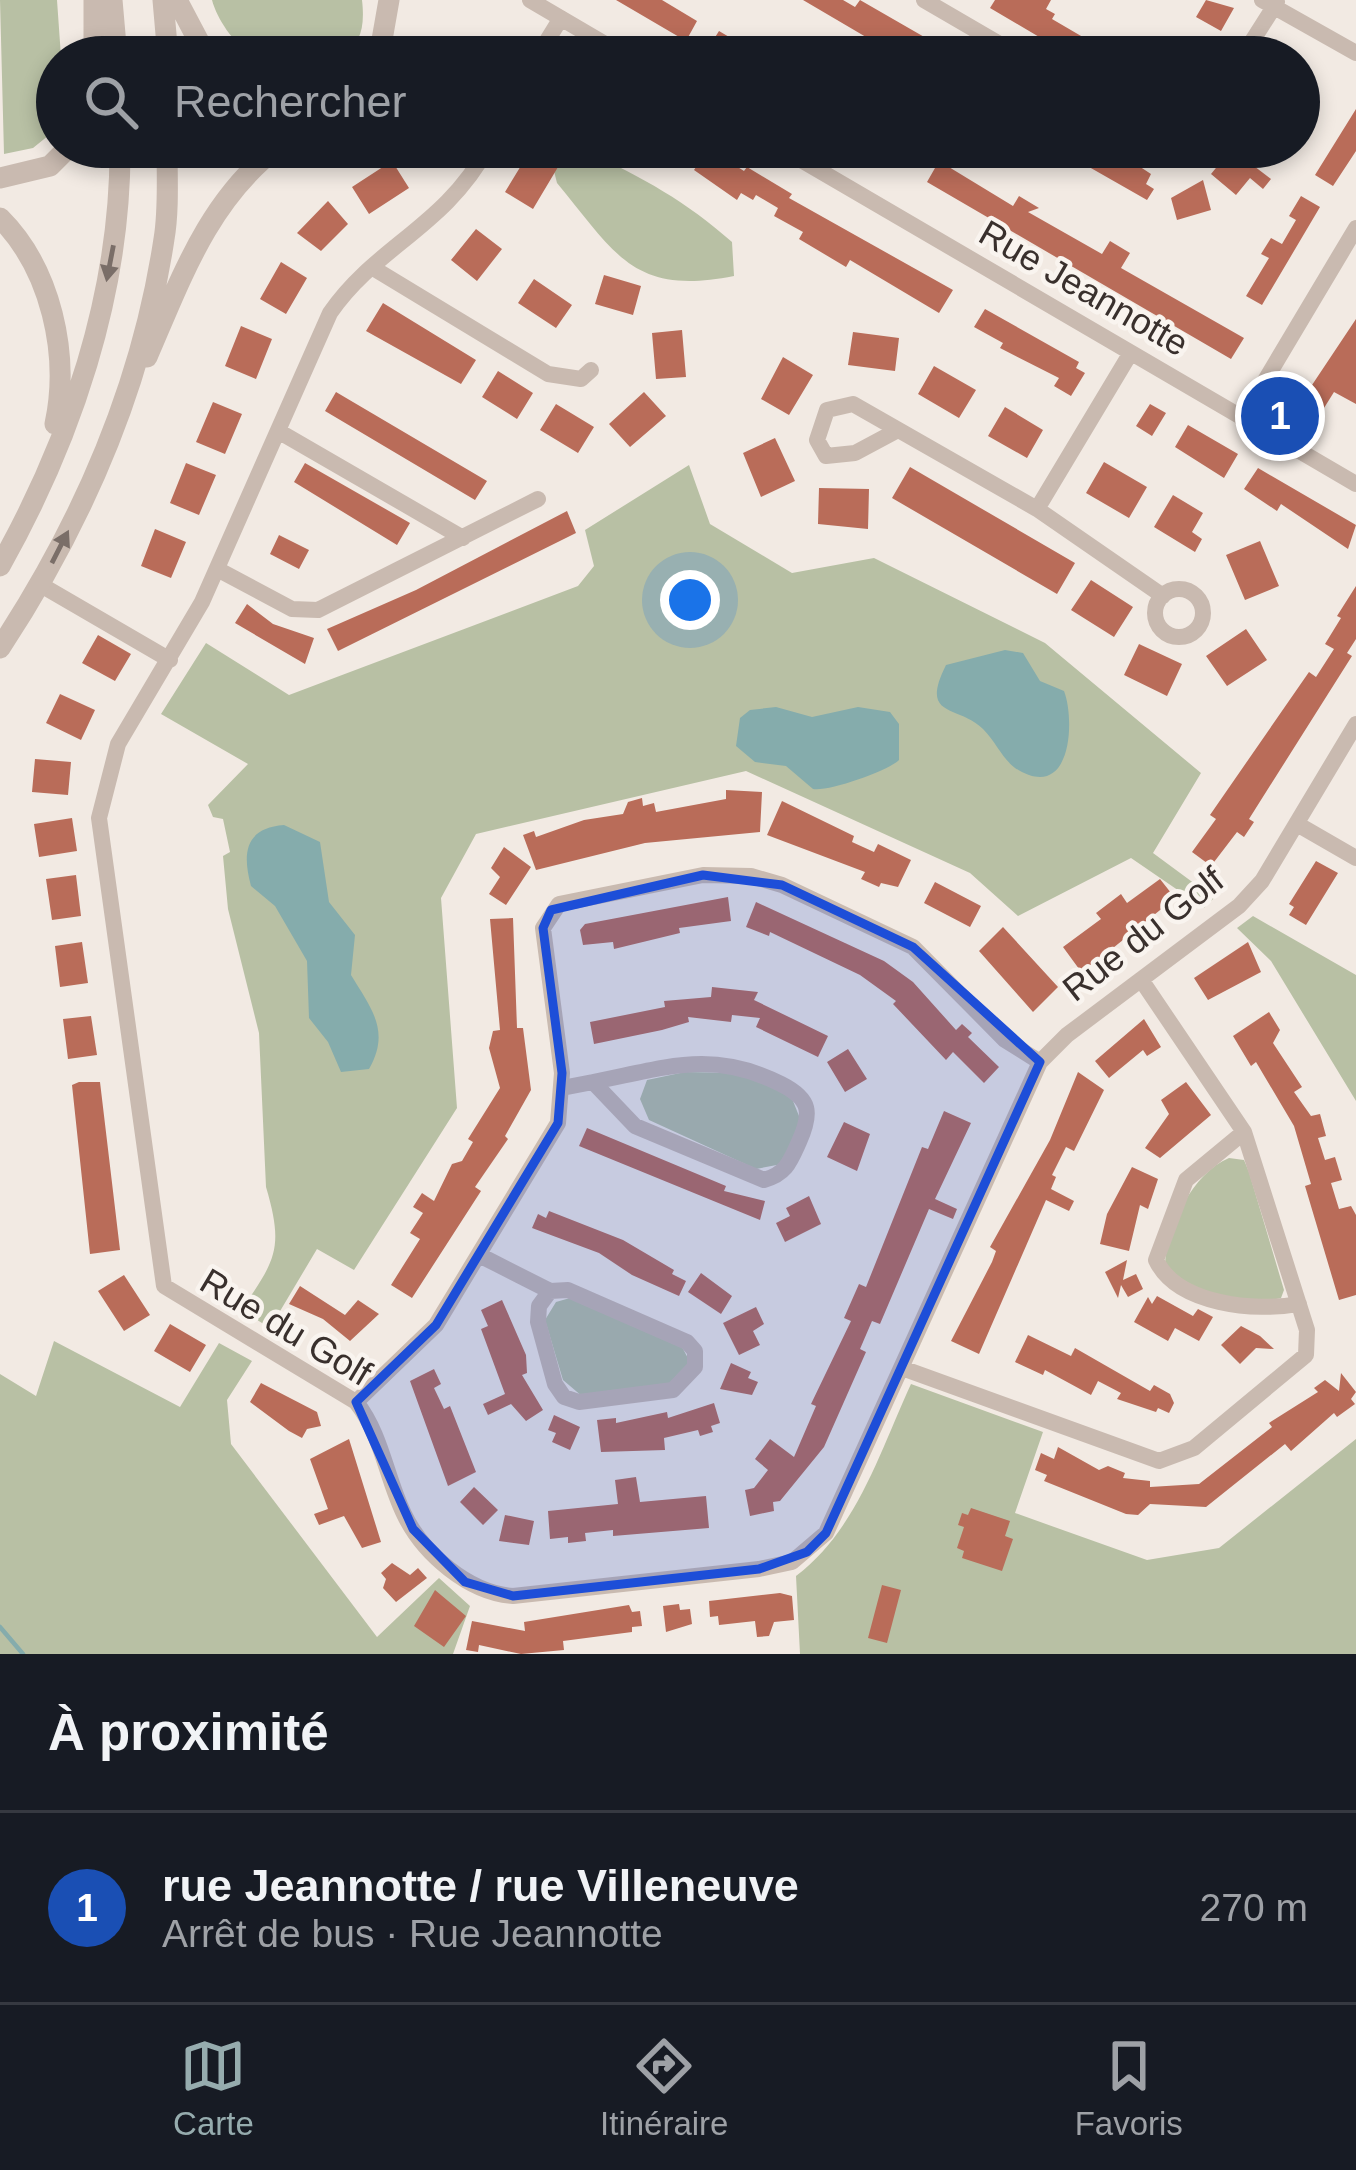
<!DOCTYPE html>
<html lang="fr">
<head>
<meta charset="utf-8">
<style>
	:root { --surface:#171b24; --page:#242831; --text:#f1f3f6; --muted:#9ea1a6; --line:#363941; --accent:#96acae }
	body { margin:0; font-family:Arial,sans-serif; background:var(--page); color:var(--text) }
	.you { position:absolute; left:690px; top:600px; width:42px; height:42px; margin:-30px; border:9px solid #fff; border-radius:50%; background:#1a73e8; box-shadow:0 0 0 18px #1a73e833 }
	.badge { display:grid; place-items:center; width:78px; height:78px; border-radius:50%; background:var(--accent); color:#fff; font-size:39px; font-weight:700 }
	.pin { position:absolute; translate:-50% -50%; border:6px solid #fff; box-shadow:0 3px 12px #0006 }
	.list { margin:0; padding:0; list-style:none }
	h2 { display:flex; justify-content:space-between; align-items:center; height:156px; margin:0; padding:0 48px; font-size:51px }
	h2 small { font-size:39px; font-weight:400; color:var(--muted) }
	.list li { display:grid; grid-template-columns:78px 1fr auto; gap:36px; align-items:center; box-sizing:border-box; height:192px; padding:0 48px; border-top:3px solid var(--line) }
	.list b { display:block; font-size:45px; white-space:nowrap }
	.list p { margin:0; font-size:39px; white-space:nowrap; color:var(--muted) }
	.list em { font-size:39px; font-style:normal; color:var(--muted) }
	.icon { flex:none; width:66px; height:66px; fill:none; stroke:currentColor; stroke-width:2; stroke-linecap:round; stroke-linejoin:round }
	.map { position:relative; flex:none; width:1356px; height:1654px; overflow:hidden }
	.search { position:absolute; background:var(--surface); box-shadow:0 6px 18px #0003; left:36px; right:36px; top:36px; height:132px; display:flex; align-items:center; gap:30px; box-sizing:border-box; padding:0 42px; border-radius:66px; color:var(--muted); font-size:45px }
	.sheet { height:348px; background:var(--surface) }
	nav { display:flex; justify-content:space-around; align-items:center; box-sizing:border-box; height:168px; border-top:3px solid var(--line); background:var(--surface); font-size:33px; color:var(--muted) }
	nav a { display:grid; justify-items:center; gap:6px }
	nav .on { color:var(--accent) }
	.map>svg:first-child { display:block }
	.green { fill:#b8c0a4 }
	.water { fill:#85acac }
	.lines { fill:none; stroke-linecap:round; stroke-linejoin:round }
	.stream { stroke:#85acac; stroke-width:4.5 }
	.building { fill:#b96c59 }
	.minor { stroke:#c9bab0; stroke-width:16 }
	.tertiary { stroke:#c9bab0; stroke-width:21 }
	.oneway { fill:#7a6e68 }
	.marked { fill:#1d4ed8; fill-opacity:0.2; stroke:#1d4ed8; stroke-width:9; stroke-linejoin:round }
	.labels { text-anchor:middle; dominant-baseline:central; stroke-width:9; stroke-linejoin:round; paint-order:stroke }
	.street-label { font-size:36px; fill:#39302d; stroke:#f9f4ef }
</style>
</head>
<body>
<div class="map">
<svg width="1356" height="1654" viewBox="0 0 1356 1654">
	<rect width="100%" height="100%" fill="#f2eae3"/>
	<path class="green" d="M0,0H57L61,57L54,131L33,148L4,154Z
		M212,0H362C369,60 335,57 289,57C277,57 261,60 251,54C234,44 217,19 212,0Z
		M588,152C642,177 687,202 732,242L734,276C633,296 616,254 557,183L553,167L567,154Z
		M689,465L710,524L792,573L874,558L1045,643L1201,773L1153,853L1214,898L1204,908L1131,858L1018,916L970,873L746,771L476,834L441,898L457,1108L354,1270L317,1249L270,1328L241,1310C276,1260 284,1248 266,1187L259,1033L228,909L223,856L230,852L223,819L213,817L208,805L248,764L161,714L206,643L289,695L578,586L594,566L585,530Z
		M1253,916L1356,975V1101L1271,961L1237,928Z
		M685,1072L741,1073L791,1096L801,1121L782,1164L756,1169L649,1120L640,1099L647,1080Z
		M1229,1158L1244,1160L1249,1172L1284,1290L1281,1298C1241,1309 1197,1294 1165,1266C1166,1227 1193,1173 1229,1158Z
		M570,1298L682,1347L690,1362L669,1384L583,1397L563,1380L545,1320L556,1302Z
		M54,1341L180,1407L219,1343L252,1361L227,1400L231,1444L377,1637L439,1578L470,1606L453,1654H0V1374L36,1396Z
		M911,1384L1043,1432L1015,1513L1147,1560L1219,1548L1356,1439V1654H800L796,1576C857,1530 880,1451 911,1384Z"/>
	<path class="water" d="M1005,650L1023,653L1040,681L1064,691C1074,716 1073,790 1029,775C1004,767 1000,746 983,729C958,704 919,719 946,665Z
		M776,707L812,717L858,707L890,712L899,724V760C888,771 828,792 813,789L786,766L755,762L736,746L740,718L750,710Z
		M284,825L320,842L329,902L355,935L351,975C371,1008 391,1031 369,1069L341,1072L328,1042L309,1018L307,961L275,906L251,886C242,853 245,828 284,825Z"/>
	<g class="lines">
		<path class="stream" d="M0,1627L23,1654"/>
	</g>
	<path class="building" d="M616,0H662L697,21L686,41Z
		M803,0H843L855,7L860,0L959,57H900Z
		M995,0H1051L1046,9L1055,14L1052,19L1117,57H1073L990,8Z
		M1206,0L1234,8L1221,31L1196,17Z
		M719,31L763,57H719L707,50Z
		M1356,109V151L1333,186L1315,175Z
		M669,147H706L744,171L747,167L792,194L789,198L953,290L939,313L850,260L846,267L799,239L803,232L774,216L778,208L756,195L753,200L741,193L737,200L694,170L698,164Z
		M1054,147H1110L1151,174L1146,184L1154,189L1147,200Z
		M1233,147H1260L1250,163L1271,179L1263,189L1250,178L1236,195L1211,174Z
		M530,151L558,167L533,209L505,192Z
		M392,161L409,188L369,214L352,187Z
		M939,161L1013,206L1019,196L1039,208L1028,212L1102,254L1110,241L1130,253L1121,268L1244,338L1231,359L927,182Z
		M1203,180L1211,210L1177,220L1171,198Z
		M1301,196L1320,207L1262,305L1246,296L1269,258L1261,254L1271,238L1282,244L1296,220L1289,216Z
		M328,201L348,224L321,251L297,233Z
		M476,229L502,249L477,281L451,260Z
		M281,262L307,278L286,314L260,299Z
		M604,275L641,286L633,315L595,304Z
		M534,279L572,305L556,328L518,303Z
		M383,303L476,360L461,384L366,331Z
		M985,309L1079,362L1076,368L1085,373L1071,396L1054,386L1059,378L1000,348L1003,343L974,327Z
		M1356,319V404L1334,392L1324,408L1304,397Z
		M241,326L272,339L256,379L225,366Z
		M682,330L686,377L656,379L652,333Z
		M853,332L899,338L895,371L848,365Z
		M783,357L813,375L789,415L761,399Z
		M934,366L976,390L959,418L918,394Z
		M498,371L533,393L517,419L482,397Z
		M336,392L487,481L475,500L325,411Z
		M644,392L666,416L630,447L609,424Z
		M213,402L242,414L225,454L196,442Z
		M556,404L594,427L578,453L540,430Z
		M1150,404L1166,413L1152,436L1136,426Z
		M1005,407L1043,430L1027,458L988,436Z
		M1188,425L1238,454L1224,478L1175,447Z
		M775,438L795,481L761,497L743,453Z
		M1104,462L1147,487L1129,518L1086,493Z
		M186,463L216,475L199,515L170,503Z
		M305,463L410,523L397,545L294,482Z
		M910,467L1075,563L1057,594L892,498Z
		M1258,468L1356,525L1348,549L1281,504L1277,511L1244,489Z
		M819,488L869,489L868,529L818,524Z
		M1173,495L1203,513L1192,532L1202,539L1195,552L1154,527Z
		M567,511L576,533L338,651L327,629L416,590Z
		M155,529L186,542L171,578L141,566Z
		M279,535L309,550L299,569L270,554Z
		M1260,541L1279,586L1245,600L1226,555Z
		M1091,580L1133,607L1114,637L1071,610Z
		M1356,586V639L1347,653L1352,656L1249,819L1254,822L1244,837L1237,832L1211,866L1192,852L1216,819L1210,815L1309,672L1316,677L1334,649L1325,644L1341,618L1337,616Z
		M247,604L273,624L314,638L305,664L235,623Z
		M1246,629L1267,660L1227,686L1206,656Z
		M98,635L131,654L115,681L82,663Z
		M1139,644L1182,664L1167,696L1124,675Z
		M60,694L95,710L81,740L46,723Z
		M35,759L71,762L68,795L32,792Z
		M726,790L762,792L760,832L645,843L536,870L523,835L534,831L536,837L584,820L623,814L628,802L642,798L643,806L654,803L656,812L726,799Z
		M782,801L854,836L852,842L874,852L878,844L911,860L898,887L881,883L879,887L861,879L865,872L767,835Z
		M72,818L77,851L39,857L34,824Z
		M504,847L531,867L506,905L489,894L500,877L491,868Z
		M1316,861L1338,873L1306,925L1289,915L1294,907L1289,904Z
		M76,875L81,916L52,920L46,879Z
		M1160,879L1175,898L1082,973L1063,947L1101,919L1096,913L1121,894L1127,903Z
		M935,882L981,906L970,927L924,903Z
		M728,897L731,921L679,928L680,933L614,949L613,942L583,945L580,930L585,924Z
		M756,902L884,961L913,982L956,1030L962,1024L972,1033L968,1037L999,1067L984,1083L953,1052L946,1060L893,1004L896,1001L860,975L770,932L769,936L746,927Z
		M513,918L517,1028H523L531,1090L505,1136L508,1139L475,1187L481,1191L412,1298L391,1285L420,1239L410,1233L423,1213L413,1207L422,1193L434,1201L452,1164L462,1161L473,1142L468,1139L500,1088L489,1048L493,1031L500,1030L490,919Z
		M1003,927L1058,987L1033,1012L979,951Z
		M82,942L88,983L60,987L55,946Z
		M1248,942L1261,972L1208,1000L1194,978Z
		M712,987L758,992L754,1000L828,1036L818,1057L756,1027L760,1018L732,1015L731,1022L688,1017L689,1022L662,1030L594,1044L590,1022L665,1007L664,1001L711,997Z
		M1269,1012L1280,1030L1273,1043L1302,1087L1294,1092L1311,1116L1320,1114L1326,1136L1318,1138L1325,1160L1335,1157L1342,1180L1331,1183L1339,1209L1351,1206L1356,1215V1295L1339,1300L1305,1186L1311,1184L1294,1126L1256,1062L1251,1066L1233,1036Z
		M91,1016L97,1055L68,1059L63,1019Z
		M1144,1019L1161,1047L1147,1056L1143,1050L1109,1078L1095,1061Z
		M848,1049L867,1079L845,1092L827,1062Z
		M1078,1072L1104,1090L1074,1151L1066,1147L1052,1175L1056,1177L1051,1189L1074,1201L1069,1211L1046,1200L979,1354L951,1341L992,1262L996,1251L990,1247L1050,1140Z
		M79,1082H100L120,1250L90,1254L72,1085Z
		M1186,1082L1211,1115L1160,1158L1145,1148L1169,1114L1161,1100Z
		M944,1111L971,1123L935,1199L957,1209L953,1219L929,1209L880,1324L872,1321L860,1349L866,1352L824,1447L780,1501L773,1502L774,1511L750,1516L745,1490L754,1488L768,1470L755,1459L770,1439L794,1457L816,1406L811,1404L851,1321L844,1318L859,1284L866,1287L922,1147L928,1149Z
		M844,1122L870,1134L857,1171L827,1157Z
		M587,1128L726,1186L724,1191L765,1201L760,1220L579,1146Z
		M1132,1167L1158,1179L1148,1209L1140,1205L1129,1251L1100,1244L1107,1214Z
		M809,1196L821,1224L785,1242L776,1223L790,1216L786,1208Z
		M549,1211L623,1240L674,1270L672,1274L686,1281L679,1296L632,1275L599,1253L532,1228L538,1214L546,1218Z
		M1127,1260L1123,1280L1136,1274L1143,1289L1128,1297L1121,1285L1118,1298L1105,1272Z
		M701,1273L732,1296L721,1314L688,1292Z
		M124,1275L150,1315L124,1331L98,1291Z
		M300,1286L345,1315L358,1300L379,1314L350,1341L323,1319L289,1304Z
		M1157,1296L1193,1316L1198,1309L1213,1317L1199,1341L1175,1328L1168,1341L1134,1322L1148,1297L1152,1304Z
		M502,1300L526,1355L527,1373L522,1375L543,1410L526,1421L511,1404L488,1415L483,1404L505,1394L481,1329L488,1326L481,1310Z
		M756,1307L764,1324L753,1331L760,1345L739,1355L723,1323Z
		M170,1324L206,1345L190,1372L154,1351Z
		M1241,1326L1260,1336L1274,1349L1256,1348L1240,1364L1221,1345Z
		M1028,1335L1071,1356L1075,1348L1150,1391L1154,1385L1170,1394L1174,1403L1169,1413L1158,1408L1156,1412L1117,1399L1121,1393L1098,1381L1091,1395L1045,1370L1043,1375L1015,1362Z
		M731,1363L751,1372L748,1378L758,1382L752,1395L720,1389Z
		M434,1369L441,1384L434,1388L444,1409L450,1406L476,1472L448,1486L410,1381Z
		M1341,1373L1356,1392L1351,1399L1355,1404L1337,1417L1334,1413L1291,1451L1285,1444L1206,1507L1150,1504L1138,1515L1126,1514L1044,1481L1047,1475L1035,1470L1041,1453L1054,1459L1058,1447L1099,1470L1108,1466L1125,1473L1123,1478L1150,1481V1487L1199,1484L1272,1427L1269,1423L1318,1392L1314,1388L1325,1380L1339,1391Z
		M261,1383L317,1412L321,1426L307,1429L302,1438L289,1431L250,1402Z
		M714,1403L720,1423L711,1426L713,1432L700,1436L698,1430L664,1438L665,1450L601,1452L597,1420L616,1418V1423L667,1412L668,1418Z
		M554,1415L580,1427L570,1450L552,1442L556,1433L548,1430Z
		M349,1439L381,1542L362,1548L344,1516L319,1525L314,1514L328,1509L310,1459Z
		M636,1477L640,1502L706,1496L709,1528L613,1536V1530L585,1533L586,1541L568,1543V1537L550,1539L548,1511L618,1504L615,1480Z
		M474,1487L498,1510L483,1525L460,1502Z
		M971,1508L1010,1521L1005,1536L1013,1539L1002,1571L962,1558L964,1551L957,1548L964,1527L958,1525L962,1513L968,1515Z
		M505,1515L534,1521L529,1545L499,1541Z
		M392,1563L410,1575L418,1568L427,1578L396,1602L383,1588L386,1579L381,1573Z
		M882,1585L901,1590L887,1643L868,1638Z
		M435,1590L466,1616L444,1647L414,1626Z
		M780,1593L792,1596L794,1620L774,1622L769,1636L757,1637L755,1621L719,1625L718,1616L710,1617L709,1601Z
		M679,1604L680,1610L690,1609L692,1624L666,1632L663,1606Z
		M629,1605L632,1612L640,1611L642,1626L632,1627V1632L563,1641L564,1650L521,1654L479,1645L478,1652L466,1650L472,1621L525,1631L524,1622Z"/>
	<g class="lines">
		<path class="minor" d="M530,0L627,57
			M924,0L1022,57
			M1262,0L1356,53
			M537,57L561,18
			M1242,57L1277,2
			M488,147C445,227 376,246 330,313L202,602L118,744L99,818L164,1286L356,1402C382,1435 386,1477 404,1514C423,1554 469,1593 513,1596L759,1569L792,1562L826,1533L1040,1062L1067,1035L1239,906L1262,881L1356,724
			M779,147L1356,484
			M373,268L548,374L581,379L591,370
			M1242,419L1356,228
			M898,430L855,453L826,456L817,440L827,410L853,404L1037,509L1163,596
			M278,431L463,538
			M1037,509L1130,354
			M217,569L292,609L318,610L538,499
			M41,585L170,660
			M1155 613a24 24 0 1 1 48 0a24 24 0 1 1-48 0Z
			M1297,824L1356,858
			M562,1088L593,1082L635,1126L764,1180C786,1174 790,1162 799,1142C812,1113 811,1099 781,1084C712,1049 665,1068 593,1082
			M1244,1132L1186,1180L1156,1260C1177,1305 1256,1312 1299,1304
			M481,1256L550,1291L539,1306L538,1322L555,1384L564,1397L579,1402L673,1390L695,1367V1351L687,1342L568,1290L550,1291
			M902,1368L1159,1461L1194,1448L1306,1355L1307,1330L1244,1132L1142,981
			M356,1402L436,1325L558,1123L562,1073L543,928L559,904L703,875L751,876L782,885L913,947L1005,1040L1040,1062"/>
		<path class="tertiary" d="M112,0L117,57
			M163,0L168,57
			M177,0L207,57
			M94,57V0
			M379,57L389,0
			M0,178L50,166L69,147
			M0,218C51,269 70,354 55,424
			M147,357C181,279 208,200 278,147
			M0,566C71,440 121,293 120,147
			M0,648C81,525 142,386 164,239C169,210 167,177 167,147"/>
	</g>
	<defs><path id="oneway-solid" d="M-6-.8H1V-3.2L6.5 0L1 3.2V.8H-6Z" transform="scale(3)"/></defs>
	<g class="oneway">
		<use href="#oneway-solid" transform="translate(110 263) rotate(101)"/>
		<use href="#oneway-solid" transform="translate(60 547) rotate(-63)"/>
	</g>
	<path class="marked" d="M703,875L782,885L913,947L1040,1062L826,1533L807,1552L759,1569L513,1596L465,1582L413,1529L356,1402L436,1325L558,1123L562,1073L543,928L551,910Z"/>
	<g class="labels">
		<g class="street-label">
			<text transform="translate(1084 288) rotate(30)">Rue Jeannotte</text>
			<text transform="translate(1143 934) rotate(-38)">Rue du Golf</text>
			<text transform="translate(286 1327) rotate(31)">Rue du Golf</text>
		</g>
	</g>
</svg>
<div class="you"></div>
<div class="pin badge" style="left:1280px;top:416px;background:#1a4fb4">1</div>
<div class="search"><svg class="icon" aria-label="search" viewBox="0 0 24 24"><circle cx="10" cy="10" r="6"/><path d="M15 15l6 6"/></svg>Rechercher</div>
</div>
<section class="sheet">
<h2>À proximité<small></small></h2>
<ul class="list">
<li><span class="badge" style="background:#1a4fb4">1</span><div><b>rue Jeannotte / rue Villeneuve</b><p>Arrêt de bus · Rue Jeannotte</p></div><em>270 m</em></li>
</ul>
</section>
<nav>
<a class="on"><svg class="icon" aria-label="map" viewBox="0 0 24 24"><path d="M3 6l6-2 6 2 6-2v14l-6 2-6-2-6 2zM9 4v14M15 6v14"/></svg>Carte</a>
<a><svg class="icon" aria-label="directions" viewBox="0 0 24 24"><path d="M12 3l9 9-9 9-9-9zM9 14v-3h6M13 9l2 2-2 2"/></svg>Itinéraire</a>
<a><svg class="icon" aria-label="saved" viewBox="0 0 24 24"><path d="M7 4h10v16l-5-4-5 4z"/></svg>Favoris</a>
</nav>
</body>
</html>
